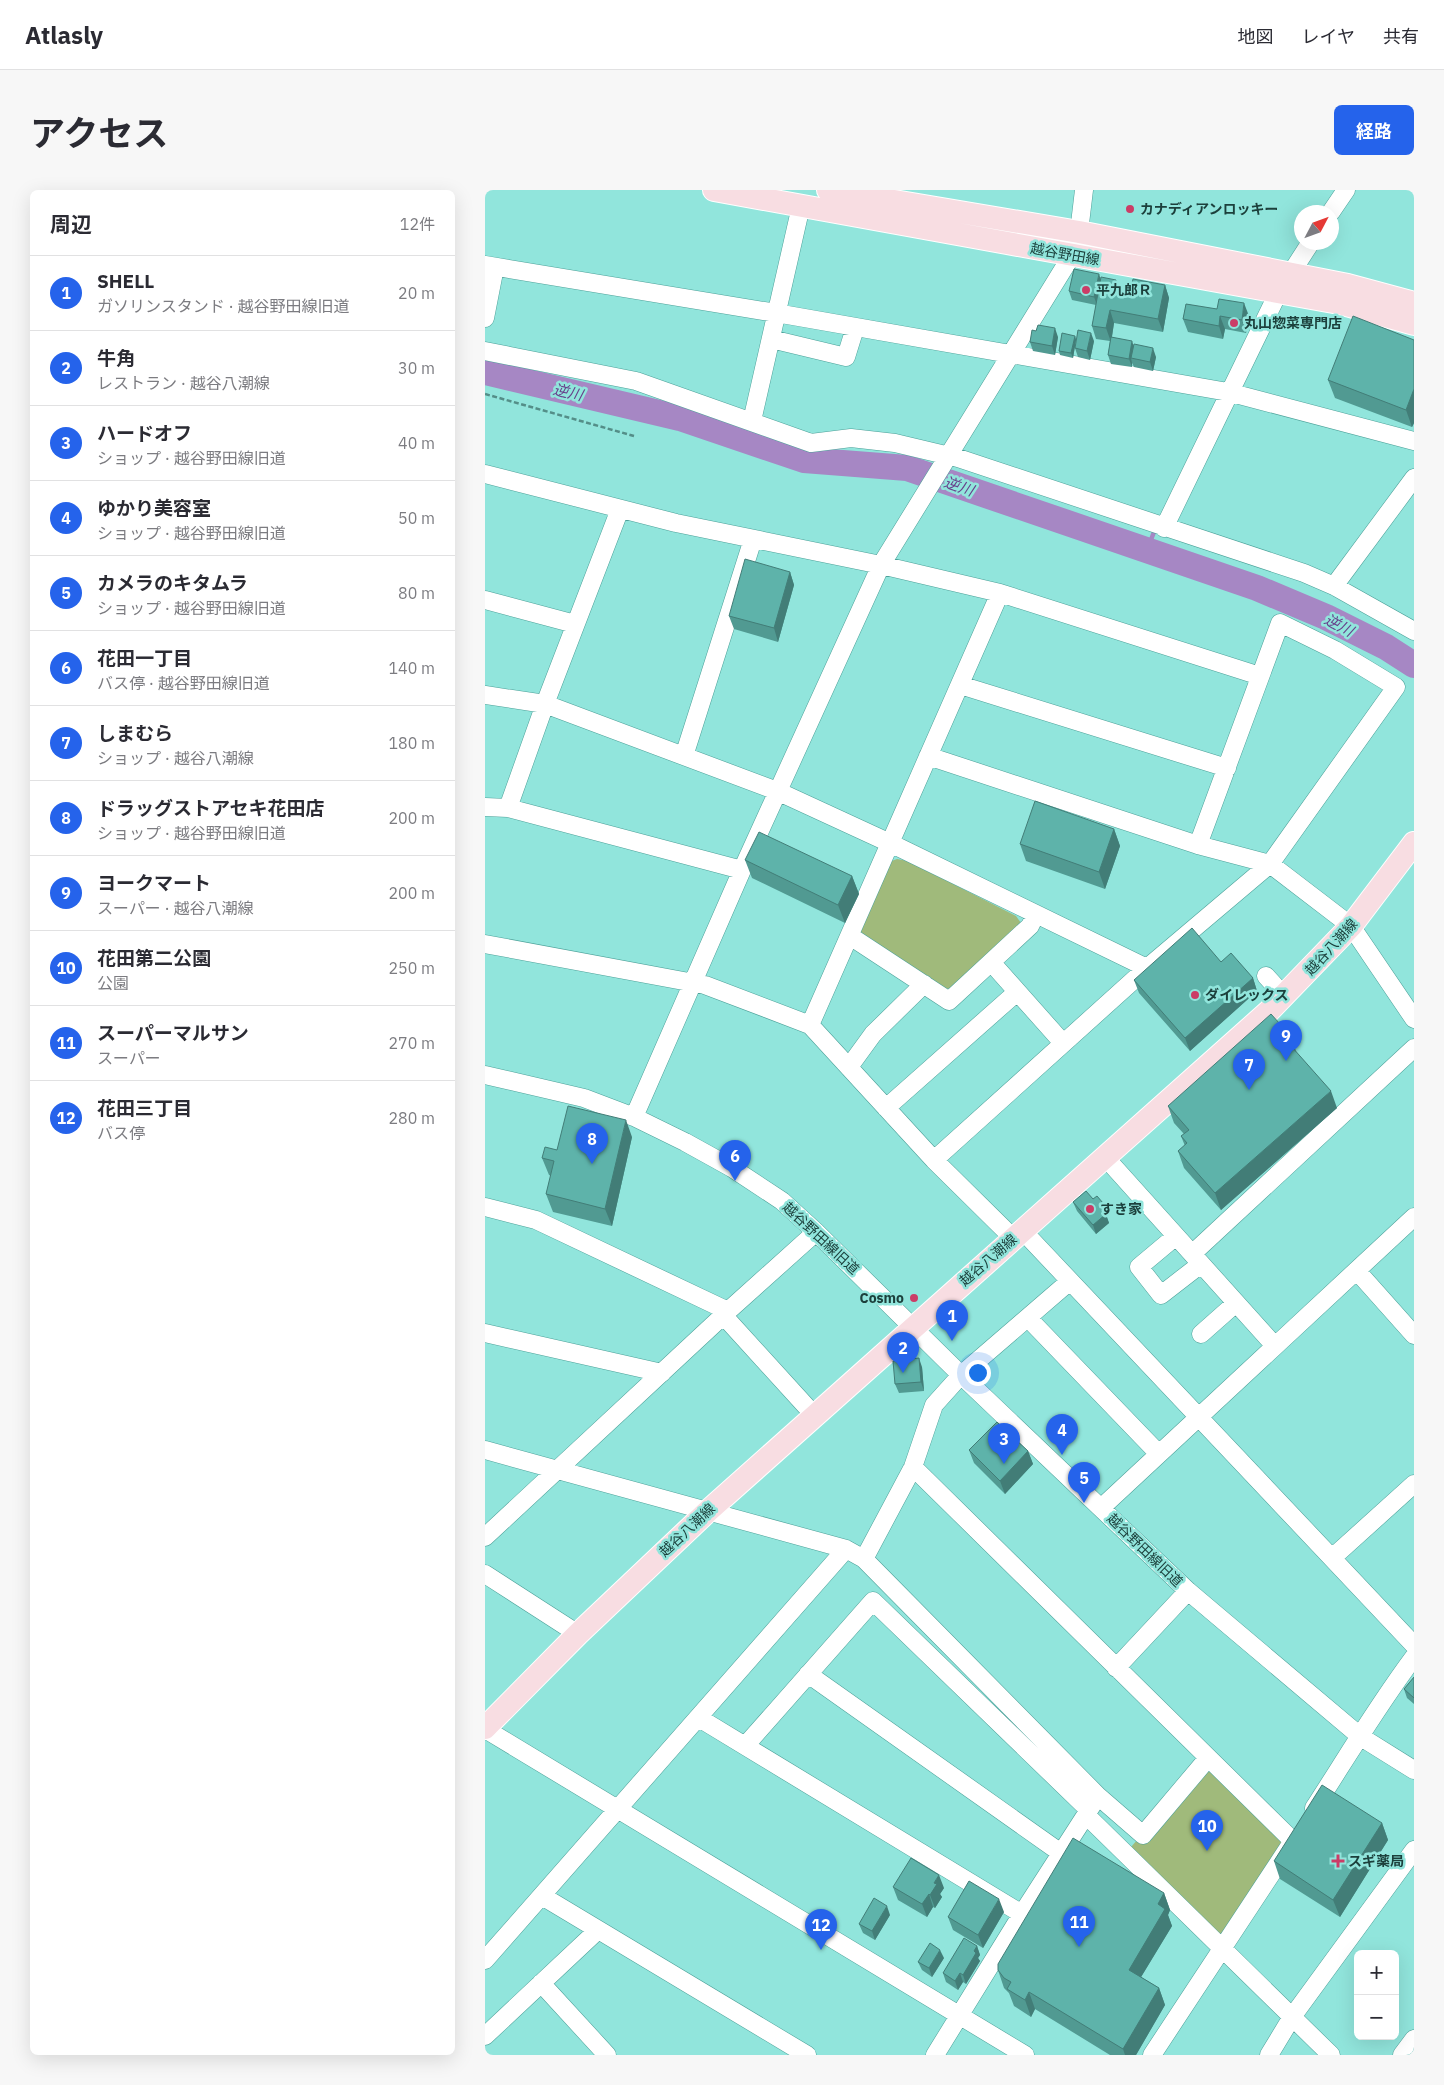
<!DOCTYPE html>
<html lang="ja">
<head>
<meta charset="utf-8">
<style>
	:root { --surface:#fff; --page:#f7f7f7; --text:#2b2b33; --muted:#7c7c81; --line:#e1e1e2; --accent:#2563eb }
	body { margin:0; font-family:"IBM Plex Sans","Noto Sans JP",sans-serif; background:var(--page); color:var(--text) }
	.controls { position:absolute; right:15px; bottom:15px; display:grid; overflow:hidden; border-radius:8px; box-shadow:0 5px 20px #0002 }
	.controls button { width:45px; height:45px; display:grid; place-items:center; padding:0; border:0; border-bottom:1px solid var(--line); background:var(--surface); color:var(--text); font:25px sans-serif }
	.compass { position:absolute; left:809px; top:15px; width:45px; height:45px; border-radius:50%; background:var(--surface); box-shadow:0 5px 20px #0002; rotate:49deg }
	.you { position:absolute; left:492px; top:1182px; width:18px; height:18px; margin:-12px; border:4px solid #fff; border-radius:50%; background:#1a73e8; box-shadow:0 0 0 8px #1a73e833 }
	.badge { display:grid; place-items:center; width:32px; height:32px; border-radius:50%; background:var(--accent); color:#fff; font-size:16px; font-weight:700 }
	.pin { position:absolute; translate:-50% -41px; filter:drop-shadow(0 1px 2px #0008) }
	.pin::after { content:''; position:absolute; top:26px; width:18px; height:15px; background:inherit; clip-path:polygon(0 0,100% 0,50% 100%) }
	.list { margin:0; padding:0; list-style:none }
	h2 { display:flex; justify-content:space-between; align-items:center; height:65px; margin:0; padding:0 20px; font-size:21px }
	h2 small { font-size:16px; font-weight:400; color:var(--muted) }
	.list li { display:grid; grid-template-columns:32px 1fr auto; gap:15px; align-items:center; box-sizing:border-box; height:75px; padding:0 20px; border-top:1px solid var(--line) }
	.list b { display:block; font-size:19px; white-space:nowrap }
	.list p { margin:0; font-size:16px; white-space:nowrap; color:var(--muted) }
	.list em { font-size:16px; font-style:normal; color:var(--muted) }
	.map { position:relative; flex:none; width:929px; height:1865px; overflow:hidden; border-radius:8px }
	header { display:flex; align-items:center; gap:30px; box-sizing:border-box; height:70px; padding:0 25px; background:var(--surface); border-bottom:1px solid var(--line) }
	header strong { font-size:24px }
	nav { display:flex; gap:28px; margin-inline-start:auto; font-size:18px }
	.intro { display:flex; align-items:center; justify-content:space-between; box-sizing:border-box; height:120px; padding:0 30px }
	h1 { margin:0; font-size:35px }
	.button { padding:12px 22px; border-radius:8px; background:var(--accent); color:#fff; font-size:18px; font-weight:700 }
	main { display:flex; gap:30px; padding:0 30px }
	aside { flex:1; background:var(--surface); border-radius:8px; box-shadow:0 5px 20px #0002 }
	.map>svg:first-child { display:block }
	.green { fill:#a0ba7b }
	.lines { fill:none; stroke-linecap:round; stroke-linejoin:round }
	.stream { stroke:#a687c4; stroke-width:4.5 }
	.river { stroke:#a687c4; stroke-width:26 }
	.minor-casing { stroke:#4ca199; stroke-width:19 }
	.major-casing { stroke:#fff; stroke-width:24 }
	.path { stroke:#548e88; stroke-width:2.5; stroke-dasharray:5 2.5; stroke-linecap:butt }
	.minor { stroke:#fff; stroke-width:18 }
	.major { stroke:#f8dde2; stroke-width:22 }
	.wall { fill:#519a92 }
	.shaded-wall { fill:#427d77 }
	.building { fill:#5eb3aa; stroke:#427d77 }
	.poi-dot { fill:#cb3d67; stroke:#91e5dc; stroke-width:2 }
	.labels { text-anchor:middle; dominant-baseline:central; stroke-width:5; stroke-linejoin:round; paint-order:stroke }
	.poi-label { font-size:14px; font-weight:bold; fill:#1c403c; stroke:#91e5dc; text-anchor:start }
	.street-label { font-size:14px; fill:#1c403c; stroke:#91e5dc }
	.water-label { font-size:15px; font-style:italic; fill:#68408b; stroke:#91e5dc }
</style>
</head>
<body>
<header>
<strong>Atlasly</strong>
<nav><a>地図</a><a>レイヤ</a><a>共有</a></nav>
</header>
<div class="intro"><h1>アクセス</h1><a class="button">経路</a></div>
<main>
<aside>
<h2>周辺<small>12件</small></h2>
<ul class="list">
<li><span class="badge">1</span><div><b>SHELL</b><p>ガソリンスタンド · 越谷野田線旧道</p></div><em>20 m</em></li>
<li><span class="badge">2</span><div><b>牛角</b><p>レストラン · 越谷八潮線</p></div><em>30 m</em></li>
<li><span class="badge">3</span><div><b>ハードオフ</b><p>ショップ · 越谷野田線旧道</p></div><em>40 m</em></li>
<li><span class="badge">4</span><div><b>ゆかり美容室</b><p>ショップ · 越谷野田線旧道</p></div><em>50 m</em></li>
<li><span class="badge">5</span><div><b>カメラのキタムラ</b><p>ショップ · 越谷野田線旧道</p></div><em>80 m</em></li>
<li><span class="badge">6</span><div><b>花田一丁目</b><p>バス停 · 越谷野田線旧道</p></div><em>140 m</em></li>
<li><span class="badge">7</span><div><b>しまむら</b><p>ショップ · 越谷八潮線</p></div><em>180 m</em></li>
<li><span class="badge">8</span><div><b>ドラッグストアセキ花田店</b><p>ショップ · 越谷野田線旧道</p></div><em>200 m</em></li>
<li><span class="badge">9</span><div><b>ヨークマート</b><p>スーパー · 越谷八潮線</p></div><em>200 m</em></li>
<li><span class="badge">10</span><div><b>花田第二公園</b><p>公園</p></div><em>250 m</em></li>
<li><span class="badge">11</span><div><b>スーパーマルサン</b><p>スーパー</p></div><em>270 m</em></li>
<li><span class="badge">12</span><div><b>花田三丁目</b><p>バス停</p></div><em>280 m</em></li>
</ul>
</aside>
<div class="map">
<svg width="929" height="1865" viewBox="0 0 929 1865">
	<rect width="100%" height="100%" fill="#91e5dc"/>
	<path class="green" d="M412,669L423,671L531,726L536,733L467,798L461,799L378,746L375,741L404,672Z
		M723,1568L808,1651L737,1758L640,1664Z"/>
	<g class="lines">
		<path class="stream" d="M662,360L669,342"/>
		<path class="river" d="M0,182L195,228L319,270L422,278L772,398L841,427L901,457L929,475"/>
		<defs>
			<path id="minor" d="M846,22L861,0
				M0,75L291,123L743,202L929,251
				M806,83L826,52
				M0,128L10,77
				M286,149L361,167L370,138
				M0,161L151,191L326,253L366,248L410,253L473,268L819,383L849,396L929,441
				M267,231L316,16
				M0,284L191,333L396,375L515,403L775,486
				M679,338L794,101
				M849,396L929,288
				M0,410L90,434
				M475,495L742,578
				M0,505L60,514L292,601L407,654L662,778
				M199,566L268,349
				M443,566L713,655L785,674L866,736L929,829
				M0,617L23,618L257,680
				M23,618L60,514L135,319
				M365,746L464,811L545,736L551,724
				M0,754L220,795L325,835L449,970L528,1048
				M506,772L578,853
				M781,786L800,807
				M325,835C389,691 451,547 515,403
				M364,877L388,844L439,794
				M0,885L99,908L149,927L200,952L247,978L297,1011L331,1042L476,1185L703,1401L876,1547L929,1580
				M401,918L532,802
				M149,927L257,680L396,375L587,65L594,42L599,0
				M620,967L790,1156
				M449,970L662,778L785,674L911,497L850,460L795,433L713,655
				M0,1017L51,1030L243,1121
				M537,1040L929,1455
				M691,1046L654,1077L676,1105L716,1074
				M707,1064L929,858
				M872,1081L929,1145
				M238,1125L329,1225
				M543,1128L674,1264
				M0,1143L177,1183
				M716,1144L751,1113
				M0,1260L361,1359L379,1369L613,1606L537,1724L450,1865
				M428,1277L808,1651
				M616,1318L929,1027
				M0,1347L243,1121L331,1042
				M847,1368L929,1294
				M379,1369L428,1277L449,1215L476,1185L585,1091
				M0,1384L93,1444
				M631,1478L703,1401
				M323,1484L576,1663
				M214,1528L537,1724
				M0,1539L540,1865
				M260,1556L388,1411L604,1620
				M613,1606L658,1645L723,1568
				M829,1618C862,1567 893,1515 929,1467
				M601,1625L846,1865
				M57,1706L322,1865
				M0,1770L361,1359
				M56,1793L122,1865
				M0,1846L113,1740
				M667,1865L804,1657
				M784,1865L807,1827L929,1660
				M917,1865L929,1849"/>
			<path id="major" d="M229,0L854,113L929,134
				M343,0L594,42L863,95L929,113
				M0,1538L93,1444L223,1321L783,822L866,736L929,653"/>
		</defs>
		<use href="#minor" class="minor-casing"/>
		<use href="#major" class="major-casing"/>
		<path class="path" d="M0,204L149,246"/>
		<use href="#minor" class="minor"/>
		<use href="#major" class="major"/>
	</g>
	<path class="wall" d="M615,90L636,103V105L644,107L680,95L684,108L678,142L629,133L627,147L648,155L671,167L668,181L649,177L647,173V177L626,174L623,165L625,151L611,149L607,136L611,115L587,110L584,101Z
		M701,114L764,126L761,143L740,139L738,149L703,142L698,129Z
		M590,146L591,150L588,168L575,165L574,161Z
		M573,147L570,165L548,161L545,152Z
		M929,150V233L927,237L850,208L843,190Z
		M609,151L605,170L593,167L590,158Z
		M305,382L309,395L293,452L249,439L244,426Z
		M629,639L635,656L620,699L541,671L535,654Z
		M260,670L367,686L374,704L360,733L267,688Z
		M736,772L768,788L772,801L705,861L654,803L649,790Z
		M810,861L852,918L736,1020L699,978L693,961L700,956L696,946L699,944L689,933L683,916Z
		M147,947L127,1036L68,1022L61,1004L66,986L64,985L57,968L72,960Z
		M588,1012L621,1022L620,1023L624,1033L611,1044L592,1021Z
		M437,1177L439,1201L414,1203L410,1194Z
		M484,1260L543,1261L548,1274L520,1304L489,1273Z
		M929,1487V1514L922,1508L919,1499Z
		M897,1633L903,1650L855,1727L795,1689L789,1671Z
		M408,1697L459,1698L455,1704L457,1707L450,1718L448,1717L442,1727L413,1710Z
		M679,1703L685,1720L683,1725L687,1736L656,1787L674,1798L680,1815L651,1865H625L550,1819L546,1827L529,1816L524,1803L519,1798L513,1780Z
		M519,1722L498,1758L468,1740L463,1727Z
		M405,1725L390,1750L378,1743L374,1734Z
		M492,1756L495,1765L493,1768L495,1771L481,1794L478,1792L473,1800L461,1792L458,1783Z
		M459,1768L447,1787L437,1780L433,1772Z"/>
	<path class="shaded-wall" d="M614,84L617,93L612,115L609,107Z
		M631,90L636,103L634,117L629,104Z
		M680,95L684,108L678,142L673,129Z
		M759,113L764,126L761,143L757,130Z
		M625,120L629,133L626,152L621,138Z
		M735,126L740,139L738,149L734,136Z
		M570,138L573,147L570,165L567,156Z
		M606,143L609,151L605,170L602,161Z
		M590,146L591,150L588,168L586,163Z
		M647,151L650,160L646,168L647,173V177L644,169Z
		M668,158L671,167L668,181L665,172Z
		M929,199V233L927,237L921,220Z
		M305,382L309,395L293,452L289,438Z
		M629,639L635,656L620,699L614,682Z
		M367,686L374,704L360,733L353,715Z
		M768,788L772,801L705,861L700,848Z
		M804,844L811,861L799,848Z
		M846,901L852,918L736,1020L730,1003Z
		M141,930L147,947L127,1036L120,1019Z
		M618,1013L621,1022L617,1025L614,1016Z
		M621,1024L624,1033L611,1044L608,1035Z
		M434,1168L437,1177L439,1201L436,1192Z
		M543,1261L548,1274L520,1304L515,1291Z
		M897,1633L903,1650L855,1727L848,1710Z
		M454,1685L459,1698L455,1704L457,1707L450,1718L445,1705L449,1693Z
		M679,1703L685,1720L683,1725L687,1736L650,1797L644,1780L673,1714Z
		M444,1704L448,1717L442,1727L437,1714Z
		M514,1709L519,1722L498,1758L493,1745Z
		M402,1716L405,1725L390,1750L387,1741Z
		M492,1756L495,1765L493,1768L495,1771L481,1794L478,1785L489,1761Z
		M455,1760L459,1768L447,1787L444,1778Z
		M475,1783L478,1792L473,1800L470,1791Z
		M674,1798L680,1815L651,1865H640L638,1859Z
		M544,1802L550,1819L546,1827L540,1810Z"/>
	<path class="building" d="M589,79L614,84L609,107L584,101Z
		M616,87L631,90L629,104L644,107L648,89L680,95L673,129L625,120L621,138L607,136Z
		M734,109L759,113L757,130L735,126L734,136L698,129L701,114L732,119Z
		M868,126L929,150V199L921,220L843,190Z
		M553,135L570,138L567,156L545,152L547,140L551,141Z
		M593,140L606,143L602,161L590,158Z
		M577,143L590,146L586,163L574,161Z
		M626,147L647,151L644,169L623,165Z
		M649,154L668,158L665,172L646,168Z
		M260,369L305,382L289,438L244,426Z
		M550,611L629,639L614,682L535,654Z
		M274,642L367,686L353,715L260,670Z
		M707,738L736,772L746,763L768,788L700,848L649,790Z
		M786,824L804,844L799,848L846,901L730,1003L693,961L702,953L696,946L704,940L683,916Z
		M83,916L141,930L120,1019L61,1004L69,971L57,968L60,957L72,960Z
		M601,1001L608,1009L612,1006L618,1013L614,1016L621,1024L608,1035L588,1012Z
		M434,1168L436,1192L410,1194L408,1171Z
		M512,1232L543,1261L515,1291L484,1260Z
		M929,1487V1508L919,1499Z
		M837,1595L897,1633L848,1710L789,1671Z
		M588,1648L679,1703L673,1714L680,1719L644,1780L674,1798L638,1859L544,1802L540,1810L522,1799L526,1792L519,1788L513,1780V1774Z
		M426,1668L454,1685L449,1693L452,1694L445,1705L444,1704L437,1714L408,1697Z
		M484,1691L514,1709L493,1745L463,1727Z
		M389,1708L402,1716L387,1741L374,1734Z
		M479,1748L492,1756L489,1761L491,1763L478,1785L475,1783L470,1791L458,1783Z
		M445,1753L455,1760L444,1778L433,1772Z"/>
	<g class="poi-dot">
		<circle cx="645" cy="19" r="5"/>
		<circle cx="601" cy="100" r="5"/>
		<circle cx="749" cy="133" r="5"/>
		<circle cx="710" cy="805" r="5"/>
		<circle cx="605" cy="1019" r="5"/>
		<circle cx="429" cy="1108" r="5"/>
		<path d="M850.5 1663.5h5v5h5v5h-5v5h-5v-5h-5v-5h5z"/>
	</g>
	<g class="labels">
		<g class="poi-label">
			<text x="655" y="19">カナディアンロッキー</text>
			<text x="611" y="100">平九郎Ｒ</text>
			<text x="759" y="133">丸山惣菜専門店</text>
			<text x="720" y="805">ダイレックス</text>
			<text x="615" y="1019">すき家</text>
			<text x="419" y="1108" text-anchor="end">Cosmo</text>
			<text x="863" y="1671">スギ薬局</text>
		</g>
		<g class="street-label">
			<text transform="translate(580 64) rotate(10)">越谷野田線</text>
			<text transform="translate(846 757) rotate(-48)">越谷八潮線</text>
			<text transform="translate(336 1048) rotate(43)">越谷野田線旧道</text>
			<text transform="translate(503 1070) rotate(-41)">越谷八潮線</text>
			<text transform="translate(202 1340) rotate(-43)">越谷八潮線</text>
			<text transform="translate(660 1360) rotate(44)">越谷野田線旧道</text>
		</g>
		<g class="water-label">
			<text transform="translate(83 202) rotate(13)">逆川</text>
			<text transform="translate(474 296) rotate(19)">逆川</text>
			<text transform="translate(854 435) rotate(28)">逆川</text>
		</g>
	</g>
</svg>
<div class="controls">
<button>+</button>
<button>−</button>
</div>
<svg class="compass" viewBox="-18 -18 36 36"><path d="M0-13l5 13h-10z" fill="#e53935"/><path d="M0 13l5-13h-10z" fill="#7c7c81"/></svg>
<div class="you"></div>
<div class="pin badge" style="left:467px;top:1151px">1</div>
<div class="pin badge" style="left:418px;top:1183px">2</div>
<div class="pin badge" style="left:519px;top:1274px">3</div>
<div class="pin badge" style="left:577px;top:1265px">4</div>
<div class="pin badge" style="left:599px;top:1313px">5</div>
<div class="pin badge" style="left:250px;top:991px">6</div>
<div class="pin badge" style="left:764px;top:900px">7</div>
<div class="pin badge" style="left:107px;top:974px">8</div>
<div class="pin badge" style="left:801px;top:871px">9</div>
<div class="pin badge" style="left:722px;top:1661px">10</div>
<div class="pin badge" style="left:594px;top:1757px">11</div>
<div class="pin badge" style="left:336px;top:1760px">12</div>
</div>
</main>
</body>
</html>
